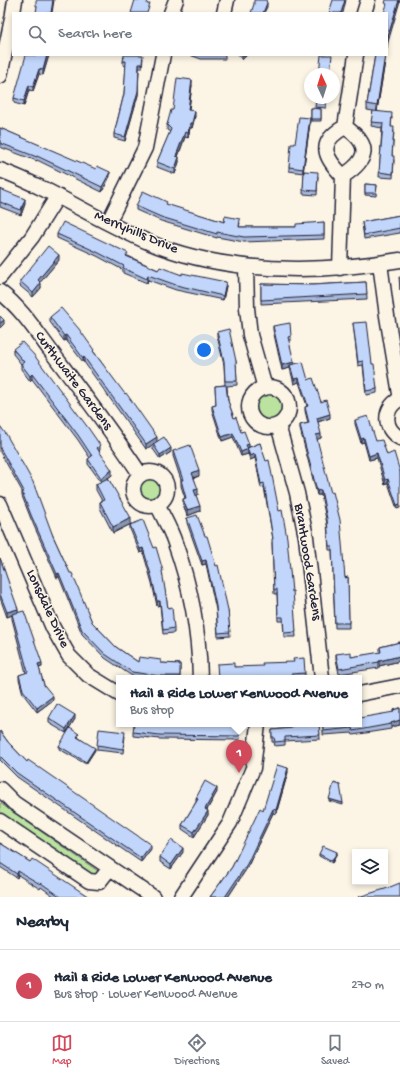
<!DOCTYPE html>
<html lang="en">
<head>
<meta charset="utf-8">
<style>
	:root { --surface:#fff; --page:#f2f2f3; --text:#1f2937; --muted:#747a83; --line:#e0e1e3; --accent:#d1495b }
	body { margin:0; font-family:"Gochi Hand",sans-serif; background:var(--page); color:var(--text) }
	.controls { position:absolute; right:12px; bottom:12px; display:grid; overflow:hidden; border-radius:0px; box-shadow:0 2px 6px #0003 }
	.controls button { width:36px; height:36px; display:grid; place-items:center; padding:0; border:0; border-bottom:1px solid var(--line); background:var(--surface); color:var(--text); font:20px sans-serif }
	.compass { position:absolute; left:304px; top:68px; width:36px; height:36px; border-radius:50%; background:var(--surface); box-shadow:0 2px 6px #0003; rotate:356deg }
	.you { position:absolute; left:204px; top:350px; width:14px; height:14px; margin:-10px; border:3px solid #fff; border-radius:50%; background:#1a73e8; box-shadow:0 0 0 6px #1a73e833 }
	.badge { display:grid; place-items:center; width:26px; height:26px; border-radius:50%; background:var(--accent); color:#fff; font-size:13px; font-weight:700 }
	.pin { position:absolute; translate:-50% -33px; filter:drop-shadow(0 1px 2px #0008) }
	.pin::after { content:''; position:absolute; top:21px; width:14px; height:12px; background:inherit; clip-path:polygon(0 0,100% 0,50% 100%) }
	.popup { position:absolute; left:116px; top:675px; width:246px; height:52px; box-sizing:border-box; display:grid; place-content:center; border-radius:0px; background:var(--surface); filter:drop-shadow(0 1px 3px #0005); font-size:13px; white-space:nowrap; color:var(--muted) }
	.popup b { font-size:15px; color:var(--text) }
	.popup::after { content:''; position:absolute; left:50%; top:100%; margin-left:-8px; border:8px solid transparent; border-top-color:var(--surface) }
	.list { margin:0; padding:0; list-style:none }
	h2 { display:flex; justify-content:space-between; align-items:center; height:52px; margin:0; padding:0 16px; font-size:17px }
	h2 small { font-size:13px; font-weight:400; color:var(--muted) }
	.list li { display:grid; grid-template-columns:26px 1fr auto; gap:12px; align-items:center; box-sizing:border-box; height:72px; padding:0 16px; border-top:1px solid var(--line) }
	.list b { display:block; font-size:15px; white-space:nowrap }
	.list p { margin:0; font-size:13px; white-space:nowrap; color:var(--muted) }
	.list em { font-size:13px; font-style:normal; color:var(--muted) }
	.icon { flex:none; width:22px; height:22px; fill:none; stroke:currentColor; stroke-width:2; stroke-linecap:round; stroke-linejoin:round }
	.map { position:relative; flex:none; width:400px; height:897px; overflow:hidden }
	.search { position:absolute; background:var(--surface); box-shadow:0 2px 6px #0003; left:12px; right:12px; top:12px; height:44px; display:flex; align-items:center; gap:10px; box-sizing:border-box; padding:0 14px; border-radius:0px; color:var(--muted); font-size:15px }
	.sheet { height:124px; background:var(--surface) }
	nav { display:flex; justify-content:space-around; align-items:center; box-sizing:border-box; height:56px; border-top:1px solid var(--line); background:var(--surface); font-size:11px; color:var(--muted) }
	nav a { display:grid; justify-items:center; gap:2px }
	nav .on { color:var(--accent) }
	.map>svg:first-child { display:block }
	.green { fill:#bbe39f; stroke:#6e826d }
	.lines { fill:none; stroke-linecap:round; stroke-linejoin:round }
	.minor-casing { stroke:#22223b; stroke-width:17 }
	.minor { stroke:#fcf5e5; stroke-width:14 }
	.wall { fill:#a7b8d8; stroke:#22223b }
	.shaded-wall { fill:#8896b0; stroke:#22223b }
	.building { fill:#c2d6fb; stroke:#22223b }
	.labels { text-anchor:middle; dominant-baseline:central; stroke-width:3; stroke-linejoin:round; paint-order:stroke }
	.street-label { font-size:14px; fill:#22223b; stroke:#fcf5e5 }
</style>
</head>
<body>
<div class="map">
<svg width="400" height="897" viewBox="0 0 400 897">
	<rect width="100%" height="100%" fill="#fcf5e5"/>
	<filter id="ink" filterUnits="userSpaceOnUse"><feTurbulence type="fractalNoise" baseFrequency=".025" numOctaves="2"/><feDisplacementMap in="SourceGraphic" scale="8" xChannelSelector="R" yChannelSelector="G"/><feConvolveMatrix kernelMatrix="1 2 1 2 8 2 1 2 1" color-interpolation-filters="sRGB"/></filter>
	<g filter="url(#ink)">
		<path class="green" d="M256 407a13 13 0 1 1 26 0a13 13 0 1 1-26 0Z
			M139 489a11 11 0 1 1 22 0a11 11 0 1 1-22 0Z
			M0,803L98,871L99,874L90,876L0,815Z"/>
		<g class="lines">
			<defs>
				<path id="minor" d="M13,13L15,0
					M171,13L176,0
					M224,13L227,0
					M364,13L368,0
					M0,76L13,14
					M0,170C55,190 103,225 158,246C234,274 321,273 400,260
					M343,176C368,160 372,145 345,127
					M108,223L145,148L163,55
					M380,263L387,316L400,394
					M246,266L247,308L250,335L265,388
					M340,268L343,176C324,157 317,142 345,127L356,55
					M0,277L32,237L57,197
					M0,292C20,307 35,330 50,350C81,391 112,431 140,474
					M249 407a20 20 0 1 1 40 0a20 20 0 1 1-40 0Z
					M400,399C383,408 383,429 400,438
					M278,425L297,493L306,537L322,678
					M133 489a17 17 0 1 1 34 0a17 17 0 1 1-34 0Z
					M0,504L53,628L69,656L88,675L119,694
					M157,504C163,517 171,530 175,543C191,587 199,632 200,678
					M359,694L400,686
					M0,789L14,803L153,897
					M0,821L89,881L99,882L110,868
					M181,897L230,823L253,768L258,724"/>
			</defs>
			<use href="#minor" class="minor-casing"/>
			<use href="#minor" class="minor"/>
		</g>
		<path class="wall" d="M49,55L43,75L39,74L33,91L29,90L24,106L14,103V98Z
			M190,55H225V59H201Z
			M238,55H247L242,60Z
			M375,55H386L377,111L392,117L391,127L394,131L392,156L394,160L393,178L379,177L382,128L371,126L373,111L367,110V104Z
			M143,58L142,68H139L138,95L125,141L114,138V134L124,94L126,66L123,65V61Z
			M192,85L189,110L195,116L192,128H190L188,138L185,137L178,157L179,162L175,174L157,167V162L170,132L167,130V125L173,110Z
			M316,98H327L326,108L315,107Z
			M311,108L321,109V121H311Z
			M310,123L303,173L289,171V167L295,144Z
			M0,128L110,176L102,192L37,160V161L0,147Z
			M304,171L318,176L317,195L303,194Z
			M365,184L377,185L376,196L365,195Z
			M0,189L25,204L21,215L0,207Z
			M167,205L224,222L240,223L239,227H296L324,222V239L244,242L217,237V238L161,221L136,210V206Z
			M400,215V233L364,239L362,222Z
			M57,234L128,256L158,270L182,275L226,286L223,300L176,290L148,280L147,283L123,273V270L97,256L57,238Z
			M59,260L40,282L41,288L33,297L20,286V281Z
			M366,282L367,299L261,304V284L312,285Z
			M50,317L94,352L157,442L146,449L84,362H83L66,340L64,341L50,322Z
			M353,323L372,364L377,389V393L366,395L363,365L358,366Z
			M273,326L291,336V341H288L294,364L308,380L330,418L318,422L321,438L317,439L345,578L348,577L349,628H335L332,550H329L327,524L321,495H317L300,429V425L308,423L305,411V407L307,406L299,382L294,384L290,368L282,370L273,330Z
			M217,332L236,361L237,385L227,386L228,401L234,418L249,447L260,443L292,592L296,637H284L283,621H278L277,594H274L272,543L273,539L264,487L261,488L255,458L250,460L248,453V454L241,456L233,437L222,441L212,410V406L216,405L215,386L225,385L224,365L217,336Z
			M13,349L100,450L99,451L112,475L108,478L131,524L113,533L100,508V502L102,501L96,490V484L101,482L88,464V459L90,458L78,440L32,379L30,381L21,369V364L13,354Z
			M355,420L376,441L400,472L397,509L388,483L385,485L377,458L369,460L364,442L361,443L355,424Z
			M0,426L53,536L92,622L116,647L138,662L180,664V678H143L132,676L105,658L82,634L59,577L57,578L31,519L22,496V491L0,452Z
			M153,444L171,452L160,459L153,449Z
			M173,451L199,476L194,478L198,495H196L200,511L187,516L183,504V499L185,498L181,486V480L173,456Z
			M187,518L228,610L230,636L218,637L216,610L206,564L202,565L187,523Z
			M130,525L163,575H162L168,608L174,628V633L163,634L160,605L157,606L152,583L143,552L140,553L130,529Z
			M0,558L18,612L42,667L39,668L44,685L53,700L37,712L23,694L19,679V675L26,673L12,619V615L7,617L0,598Z
			M400,642V661L379,666V668L339,674L336,659V654L351,657L380,653V647Z
			M234,667L305,673V677L293,678H218Z
			M400,708V725L391,727V729L353,735L352,733L323,735V724H359L393,713V710Z
			M49,718L75,719L66,733L49,723Z
			M239,724L240,740L160,739L133,736V732L167,725Z
			M319,724L320,739L285,741V745L275,746L274,742H272V730L292,728Z
			M0,731L8,742L27,762L151,849L141,862L17,777L0,760Z
			M79,736L78,737L95,750L86,764L59,749V746Z
			M125,736L123,753L97,750V745Z
			M288,772L276,814L273,813L247,868L228,897H210L232,867L263,810Z
			M217,792L207,810L208,815L194,837L182,829V825L196,802V798Z
			M329,799L343,803V805L329,801Z
			M0,843L30,862L89,897H55L41,887L40,889L18,875L17,878L0,867Z
			M183,852L171,869L160,862V857Z
			M319,854H337L332,863L319,856Z"/>
		<path class="shaded-wall" d="M53,0H54L52,13H51Z
			M345,0H346L343,13H341Z
			M399,0H400V1L388,42L387,49V44L388,36Z
			M267,3V7L264,13H263Z
			M47,55H49L43,75V70Z
			M242,55H247L242,60Z
			M385,55H386L377,111V106Z
			M139,64L138,95L125,141V137Z
			M39,69V74L33,91V87Z
			M192,80V85L188,115V110Z
			M29,85V90L24,106V101Z
			M195,111V116L192,128V123Z
			M310,118V123L303,173V169Z
			M190,123V128L188,138V133Z
			M185,132V137L176,161V156Z
			M179,157V162L175,174V169Z
			M110,172V176L102,192V187Z
			M25,199V204L21,215V210Z
			M59,255V260L38,285V280Z
			M148,275V280L147,283V279Z
			M226,282V286L223,300V296Z
			M41,283V288L33,297V293Z
			M4,320V324L0,328V323Z
			M66,335V340L64,341V336Z
			M84,357V362H83V358Z
			M294,362V367L290,365V368L282,370V365Z
			M32,374V379L30,381V376Z
			M299,378V382L294,384V379Z
			M330,414V418L317,422V418Z
			M233,433V437L222,441V437Z
			M321,434V438L316,440V435Z
			M157,437V442L146,449V444Z
			M364,438V442L361,443V439Z
			M249,444V448L246,449V445Z
			M100,445V450L97,453V448Z
			M171,448V452L160,459V455Z
			M248,449V454L241,456V452Z
			M377,453V458L369,460V456Z
			M255,454V458L250,460V456Z
			M112,470V475L101,483V478Z
			M199,470V476L192,478V473Z
			M388,479V483L385,485V480Z
			M198,489V495L194,496V490Z
			M321,490V495H317V491Z
			M400,504V508L397,509V505Z
			M200,506V511L187,516V510Z
			M131,518V524L113,533V527Z
			M143,548V552L140,553V549Z
			M206,560V564L202,565V561Z
			M59,573V577L57,578V574Z
			M157,601H160V605L157,606Z
			M18,609V613L7,617V612Z
			M400,656V661L379,666V661Z
			M42,663V667L38,668V664Z
			M53,696V700L37,712V708Z
			M75,715V719L66,733V729Z
			M400,720V725L391,727V723Z
			M95,748V750L86,764V762Z
			M288,768V772L276,814V810Z
			M217,788V792L205,813V809Z
			M273,809V813L247,868L228,897H225Z
			M208,811V815L194,837V832Z
			M151,845V849L141,862V858Z
			M183,848V852L171,869V865Z
			M337,852V854L332,863V861Z
			M18,871V875L17,878V874Z"/>
		<path class="building" d="M36,0H53L51,13H36L37,6H36Z
			M135,0H148L147,4H150L147,13H131Z
			M254,0H266L267,3L263,13H251L254,4Z
			M333,0H345L341,13H329Z
			M386,0H399L388,36L387,44V13H384L387,4L385,3Z
			M26,55H47L43,70L39,69L33,87L29,85L24,101L14,98Z
			M124,55H143L142,64H139L138,91L125,137L114,134L124,94L126,61H123Z
			M321,55H332L330,74H319Z
			M375,55H385L377,106L367,104Z
			M177,78L192,80L188,110L195,111L192,123H190L188,133L185,132L176,156L179,157L175,169L157,162L171,129L167,125L171,110H173Z
			M316,98H327L326,103L315,102Z
			M311,108L321,109V119H311Z
			M373,111L392,113L391,127H394L392,156H394L393,174L379,172L383,123L371,122Z
			M299,117L310,118L303,169L289,167L291,144H295Z
			M0,128L96,169L97,166L110,172L102,187L37,156V157L0,143Z
			M304,171L318,172L317,191L303,190Z
			M365,184L377,185L376,193H365Z
			M0,189L25,199L21,210L0,202Z
			M143,191L167,202L166,204L224,222L225,216L240,219L239,227H296V224L324,222V235L244,237L217,232V234L161,217L136,206Z
			M400,215V228L364,235L362,222Z
			M63,222L128,253L126,256L158,270L160,267L182,275V273L226,282L223,296L176,285L148,275L147,279L123,268L124,266L97,252L57,234Z
			M48,246L59,255L38,280L41,283L33,293L20,281Z
			M399,277H400V290Z
			M366,282L367,294L261,300V284L312,285Z
			M61,308L79,329L94,350L93,351L125,394L126,393L157,437L146,444L84,357L83,358L66,335L64,336L50,317Z
			M0,316L4,320L0,323Z
			M367,322L372,364H374L377,389L366,391L363,361L358,362L353,323Z
			M290,323L291,336L288,337L294,362L282,365L273,326Z
			M229,329L236,361L237,381H225L224,361L217,332Z
			M22,342L34,355L89,429L100,445L97,448L112,470L101,478L88,459L92,456L78,435L32,374L30,376L21,364L24,362L13,349Z
			M303,362L308,380L313,378L321,402L326,400L330,414L317,418L321,434L316,435L331,493L333,492L340,520L345,578L348,577L349,623H335L332,546H329L327,519L321,490L317,491L300,425L309,423L305,407L308,406L299,378L294,379L290,365Z
			M226,385L228,401L234,418L236,417L241,432L244,431L249,444L246,445L248,449L241,452L233,433L222,437L212,406L216,405L215,386Z
			M368,416L376,441L382,440L387,455L394,452L400,472V504L397,505L388,479L385,480L377,453L369,456L364,438L361,439L355,420Z
			M0,426L6,434L33,482L53,536L70,573H72L92,622L116,647L138,662L139,657L161,660V663L180,664V676H159L132,672L105,654L82,630L59,573L57,574L31,515L22,492L24,491L0,448Z
			M164,437L171,448L160,455L153,444Z
			M260,443L266,461L269,460L279,511L282,510L287,538L292,592L293,591L296,632L284,633L283,617H278L277,589L274,590L272,539H273L264,483L261,484L255,454L250,456L247,448Z
			M190,445L199,470L192,473L198,489L194,490L200,506L187,510L183,499L186,498L181,480H183L173,451Z
			M108,478L131,518L113,527L100,502L104,500L96,484Z
			M197,515L205,536H207L216,566L218,565L228,610L230,632L218,633L216,606L206,560L202,561L187,518Z
			M143,520L154,548L156,547L163,571H162L168,608L172,607L174,628L163,630L160,601H157L152,578L143,548L140,549L130,525Z
			M0,558L18,609L7,612L0,594Z
			M24,611L42,663L38,664L44,685L53,696L37,708L23,690L19,675L28,672L12,614Z
			M400,642V656L379,661V662L339,669L336,654L351,652V657L381,652L380,647Z
			M304,658L305,673L291,674V677L218,678L217,664L234,663V667L263,666L262,663L294,662L293,659Z
			M57,704L75,715L66,729L49,718Z
			M400,708V720L391,723V724L353,731L352,728L323,731V724H359V718L394,712L393,710Z
			M134,724H161L167,725V724H239L240,736L160,735L133,732Z
			M306,724H319L320,735L285,737V741L275,742L274,737H272V730L292,728V725Z
			M70,728L79,734L77,737L95,748L86,762L59,746Z
			M99,729L125,732L123,749L97,745Z
			M0,731L8,742L27,762L28,760L151,845L141,858L17,773L0,756Z
			M277,765L288,768L276,810L273,809L247,864L225,897H210L232,867L260,808L263,810Z
			M205,781L217,788L205,809L208,811L194,832L182,825L198,799L196,798Z
			M334,783L340,785L343,803L329,799Z
			M171,840L183,848L171,865L160,857Z
			M0,843L30,862L32,859L89,897H61L41,883L40,884L18,871L17,874L0,863Z
			M323,846L337,852L332,861L319,854Z
			M400,883V897H358L385,889Z"/>
	</g>
	<g class="labels">
		<g class="street-label">
			<text transform="translate(136 233) rotate(23)">Merryhills Drive</text>
			<text transform="translate(73 381) rotate(53)">Curthwaite Gardens</text>
			<text transform="translate(307 562) rotate(81)">Brantwood Gardens</text>
			<text transform="translate(47 609) rotate(65)">Lonsdale Drive</text>
		</g>
	</g>
</svg>
<div class="controls">
<button><svg class="icon" aria-label="layers" viewBox="0 0 24 24"><path d="M12 4l9 5-9 5-9-5zM3 14l9 5 9-5"/></svg></button>
</div>
<svg class="compass" viewBox="-18 -18 36 36"><path d="M0-13l5 13h-10z" fill="#e53935"/><path d="M0 13l5-13h-10z" fill="#747a83"/></svg>
<div class="you"></div>
<div class="pin badge" style="left:239px;top:773px">1</div>
<div class="popup"><b>Hail &amp; Ride Lower Kenwood Avenue</b>Bus stop</div>
<div class="search"><svg class="icon" aria-label="search" viewBox="0 0 24 24"><circle cx="10" cy="10" r="6"/><path d="M15 15l6 6"/></svg>Search here</div>
</div>
<section class="sheet">
<h2>Nearby<small></small></h2>
<ul class="list">
<li><span class="badge">1</span><div><b>Hail &amp; Ride Lower Kenwood Avenue</b><p>Bus stop · Lower Kenwood Avenue</p></div><em>270 m</em></li>
</ul>
</section>
<nav>
<a class="on"><svg class="icon" aria-label="map" viewBox="0 0 24 24"><path d="M3 6l6-2 6 2 6-2v14l-6 2-6-2-6 2zM9 4v14M15 6v14"/></svg>Map</a>
<a><svg class="icon" aria-label="directions" viewBox="0 0 24 24"><path d="M12 3l9 9-9 9-9-9zM9 14v-3h6M13 9l2 2-2 2"/></svg>Directions</a>
<a><svg class="icon" aria-label="saved" viewBox="0 0 24 24"><path d="M7 4h10v16l-5-4-5 4z"/></svg>Saved</a>
</nav>
</body>
</html>
